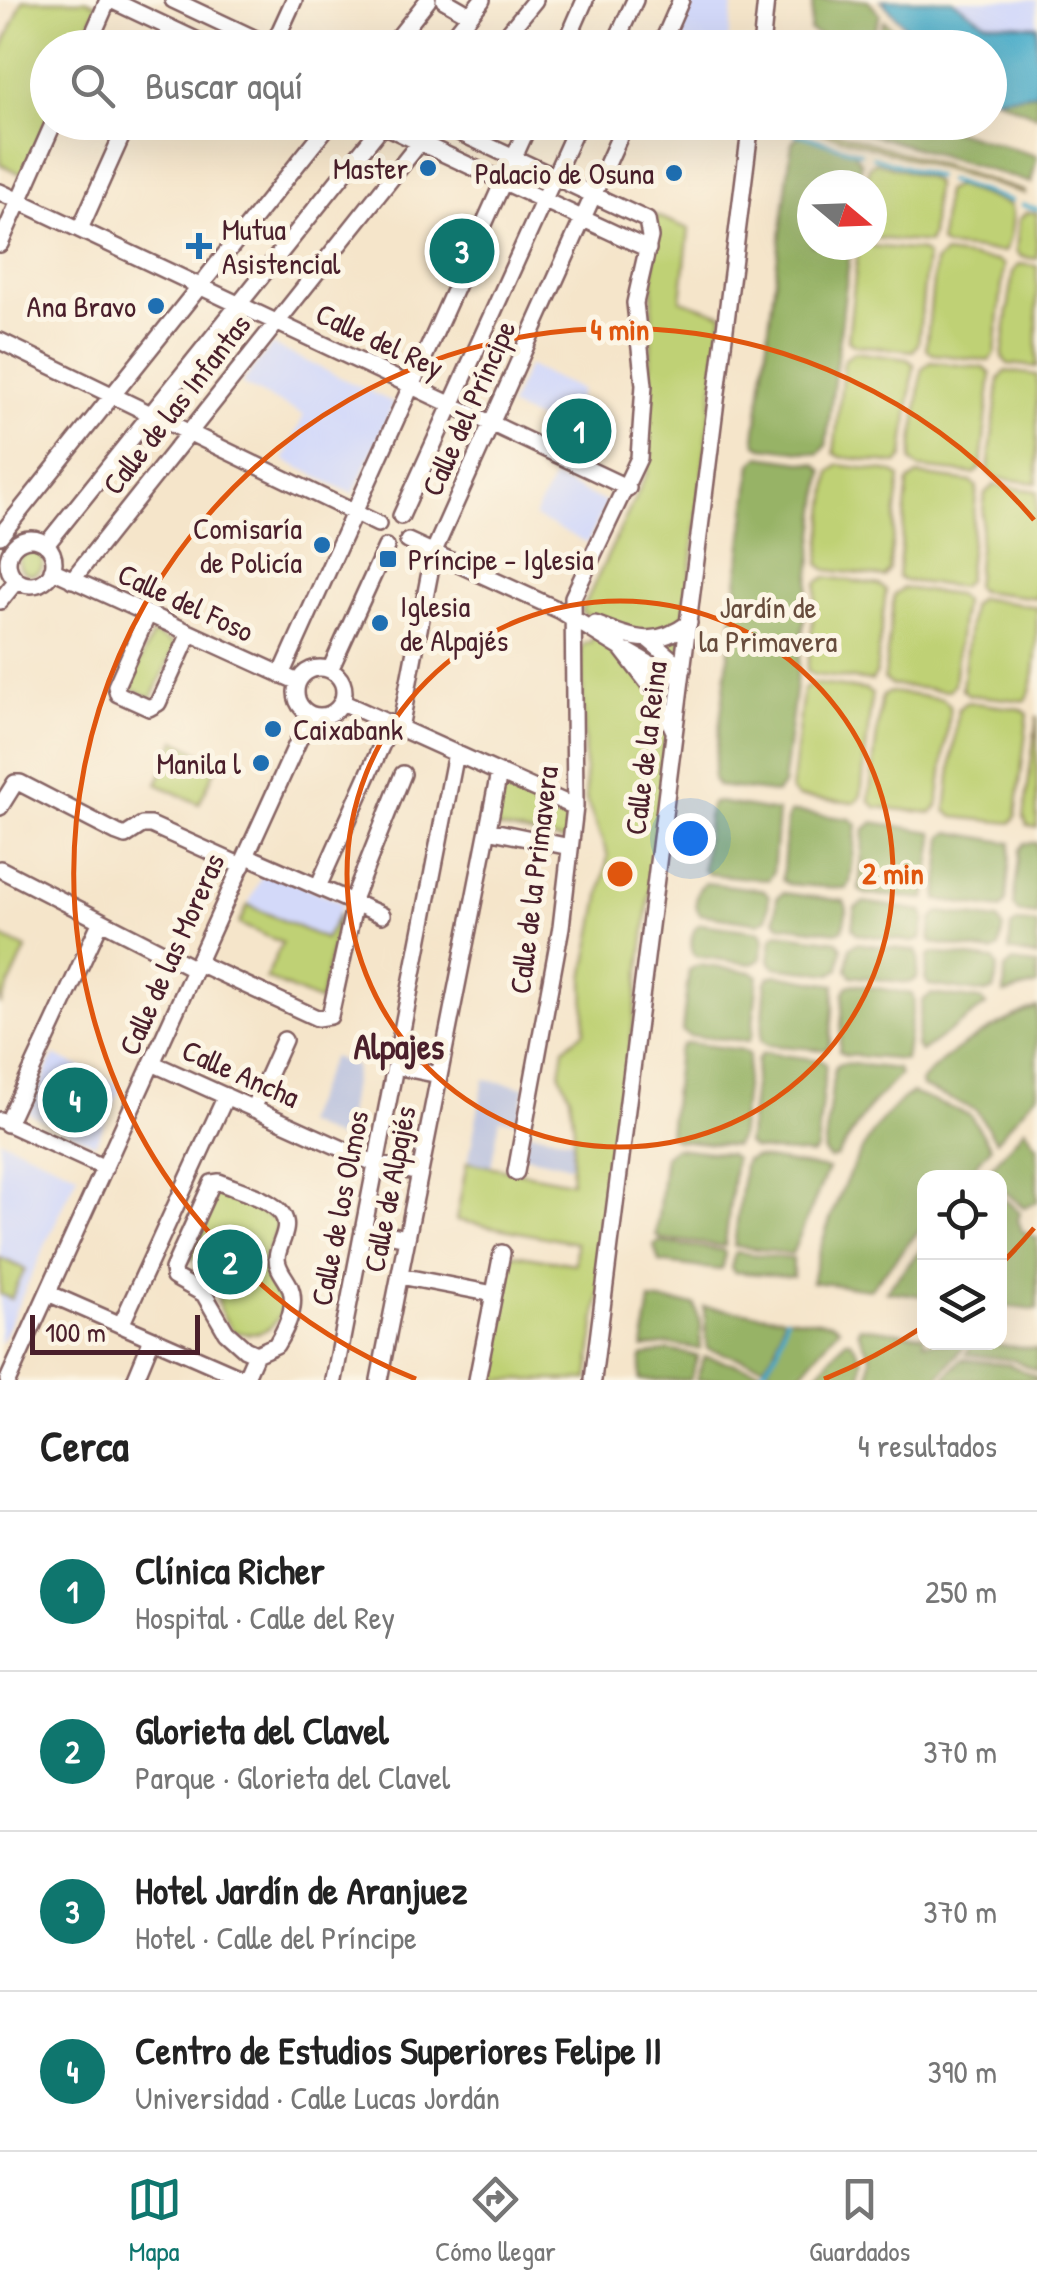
<!DOCTYPE html>
<html lang="es">
<head>
<meta charset="utf-8">
<style>
	:root { --surface:#fff; --page:#f2f2f2; --text:#222; --muted:#767676; --line:#e0e0e0; --accent:#0f766e }
	body { margin:0; font-family:"Patrick Hand",sans-serif; background:var(--page); color:var(--text) }
	.controls { position:absolute; right:30px; bottom:30px; display:grid; overflow:hidden; border-radius:20px; box-shadow:0 10px 40px #0002 }
	.controls button { width:90px; height:90px; display:grid; place-items:center; padding:0; border:0; border-bottom:2px solid var(--line); background:var(--surface); color:var(--text); font:50px sans-serif }
	.compass { position:absolute; left:797px; top:170px; width:90px; height:90px; border-radius:50%; background:var(--surface); box-shadow:0 10px 40px #0002; rotate:109deg }
	.scale { position:absolute; left:30px; bottom:25px; width:170px; box-sizing:border-box; padding-left:10px; border:5px solid #4a1f2b; border-top:0; font-size:28px; line-height:35px; white-space:nowrap; color:#4a1f2b; -webkit-text-stroke:8px #fcf5e5; paint-order:stroke }
	.you { position:absolute; left:690px; top:838px; width:35px; height:35px; margin:-25px; border:8px solid #fff; border-radius:50%; background:#1a73e8; box-shadow:0 0 0 15px #1a73e833 }
	.badge { display:grid; place-items:center; width:65px; height:65px; border-radius:50%; background:var(--accent); color:#fff; font-size:32px; font-weight:700 }
	.pin { position:absolute; translate:-50% -50%; border:5px solid #fff; box-shadow:0 2px 10px #0006 }
	.list { margin:0; padding:0; list-style:none }
	h2 { display:flex; justify-content:space-between; align-items:center; height:130px; margin:0; padding:0 40px; font-size:42px }
	h2 small { font-size:32px; font-weight:400; color:var(--muted) }
	.list li { display:grid; grid-template-columns:65px 1fr auto; gap:30px; align-items:center; box-sizing:border-box; height:160px; padding:0 40px; border-top:2px solid var(--line) }
	.list b { display:block; font-size:38px; white-space:nowrap }
	.list p { margin:0; font-size:32px; white-space:nowrap; color:var(--muted) }
	.list em { font-size:32px; font-style:normal; color:var(--muted) }
	.icon { flex:none; width:55px; height:55px; fill:none; stroke:currentColor; stroke-width:2; stroke-linecap:round; stroke-linejoin:round }
	.map { position:relative; flex:none; width:1037px; height:1380px; overflow:hidden }
	.search { position:absolute; background:var(--surface); box-shadow:0 10px 40px #0002; left:30px; right:30px; top:30px; height:110px; display:flex; align-items:center; gap:25px; box-sizing:border-box; padding:0 35px; border-radius:55px; color:var(--muted); font-size:38px }
	.sheet { height:770px; background:var(--surface) }
	nav { display:flex; justify-content:space-around; align-items:center; box-sizing:border-box; height:140px; border-top:2px solid var(--line); background:var(--surface); font-size:28px; color:var(--muted) }
	nav a { display:grid; justify-items:center; gap:5px }
	nav .on { color:var(--accent) }
	.map>svg:first-child { display:block }
	.built { fill:#d3d9f9 }
	.industrial { fill:#bcc3de }
	.green { fill:#bfd174; stroke:#847850; stroke-width:2.5 }
	.forest { fill:#97b366; stroke:#706948; stroke-width:2.5 }
	.water { fill:#4caecb; stroke:#4b667b; stroke-width:2.5 }
	.lines { fill:none; stroke-linecap:round; stroke-linejoin:round }
	.stream { stroke:#4caecb; stroke-width:4 }
	.minor-casing { stroke:#866463; stroke-width:20 }
	.minor { stroke:#fff; stroke-width:15 }
	.ring { fill:none; stroke:#e0560e; stroke-width:5 }
	.poi-dot { fill:#1f6fb2; stroke:#fcf5e5; stroke-width:4 }
	.labels { text-anchor:middle; dominant-baseline:central; stroke-width:10; stroke-linejoin:round; paint-order:stroke }
	.poi-label { font-size:30px; fill:#4a1f2b; stroke:#fcf5e5; text-anchor:end }
	.street-label { font-size:30px; fill:#4a1f2b; stroke:#fcf5e5 }
	.park-label { font-size:30px; fill:#674c3d; stroke:#fcf5e5 }
	.quarter-label { font-size:35px; font-weight:bold; fill:#4a1f2b; stroke:#fcf5e5 }
	.centre { fill:#e0560e; stroke:#fcf5e5; stroke-width:5 }
	.ring-label { font-size:30px; text-anchor:middle; font-weight:bold; fill:#e0560e; stroke:#fcf5e5; stroke-width:10; stroke-linejoin:round; paint-order:stroke }
</style>
</head>
<body>
<div class="map">
<svg width="1037" height="1380" viewBox="0 0 1037 1380">
	<rect width="100%" height="100%" fill="#fcf5e5"/>
	<filter id="ink" filterUnits="userSpaceOnUse"><feTurbulence type="fractalNoise" baseFrequency=".01" numOctaves="2"/><feDisplacementMap in="SourceGraphic" scale="20" xChannelSelector="R" yChannelSelector="G"/><feConvolveMatrix kernelMatrix="1 2 1 2 8 2 1 2 1" color-interpolation-filters="sRGB"/></filter>
	<filter id="wash" filterUnits="userSpaceOnUse"><feTurbulence type="fractalNoise" baseFrequency=".0048" numOctaves="4" result="noise"/><feDisplacementMap in="SourceGraphic" scale="40" xChannelSelector="R" yChannelSelector="G"/><feGaussianBlur stdDeviation="2.25" result="paint"/><feColorMatrix in="noise" values="0 0 0 0 0 0 0 0 0 0 0 0 0 0 0 0 0 1.4 0 .05"/><feComposite in="paint" operator="in"/></filter>
	<g filter="url(#wash)">
		<rect width="100%" height="100%" fill="#f5e5ca"/>
		<path class="built" d="M694,0H719L733,6L727,47H672Z
			M952,0H1037V26L985,22Z
			M272,345L394,403L353,494L284,460L304,415L241,384Z
			M528,366L581,390L563,431L509,407Z
			M553,478L607,503L587,543L534,517Z
			M265,869L343,903L326,940L248,905Z
			M54,1055L122,1086L95,1144L28,1113Z
			M0,1139L78,1174L0,1344Z"/>
		<path class="industrial" d="M332,1057L356,1067L342,1141L303,1123Z
			M484,1079L525,1087L519,1122L500,1119L491,1167L468,1163Z
			M526,1131L574,1140L572,1166L521,1155Z"/>
		<path class="green" d="M23,0H87L98,5L79,47L48,48L47,120L23,175L0,164V54Z
			M804,122L1024,191L1025,194L802,126Z
			M876,162L929,178L935,183L931,236L928,243L872,238V185H866L869,167Z
			M956,186L1010,205C1015,217 1011,241 1004,252L946,247L940,243L945,191Z
			M1027,212L1037,213V259L1022,257L1016,252L1019,219Z
			M655,215L689,229L681,300L723,314L588,1380H488L513,1254L575,1264L576,1243L456,1220L467,1162L571,1182L574,1129L570,1096L560,1074L564,1048L585,1031L584,978L608,856L586,800L581,649L585,643L591,642L598,620L581,612L647,473Z
			M862,245L921,251L927,256L918,344L913,351L855,345L848,340L858,249Z
			M944,254L998,261L1004,265L995,354L989,361L933,354L926,349L935,262Z
			M1019,264L1037,266V367L1008,364L1002,357L1013,272Z
			M854,352L907,359L914,364L903,457L897,464L841,457L834,453L844,360Z
			M931,362L984,368L991,374L981,467L974,474L919,468L911,461L922,369Z
			M1006,371L1037,375V483L995,478L988,471L999,379Z
			M839,465L893,472L900,477L889,570L884,577L827,570L819,564L830,472Z
			M918,475L971,482L977,487L967,580L961,587L905,581L898,577L908,482Z
			M994,485L1037,491V598L980,591L975,587L985,493Z
			M19 562a12 12 0 1 1 24 0a12 12 0 1 1-24 0Z
			M826,577L879,585L886,590L876,674L872,681L814,675L807,671L817,583Z
			M903,588L956,595L963,601L954,684L948,691L891,685L884,679L894,595Z
			M979,598L1037,607C1037,632 1037,681 1026,701L969,695L962,689L971,606Z
			M153,634L176,645L152,698L128,687Z
			M811,683L866,690L872,694L861,796L855,803L798,797L791,791L803,691Z
			M891,692L943,699L950,706L938,806L932,813L876,807L869,800L881,700L884,694Z
			M967,702L1021,709L1028,714L1016,816L1011,823L954,817L946,811L958,709Z
			M1037,716V828L1027,825L1024,817Z
			M176,740L218,763L199,804L157,784Z
			M504,781L569,810L566,841L495,827Z
			M248,905L325,939L339,914L320,1002L266,978L282,943L239,924Z
			M0,936L26,949L0,1005Z
			M214,1190L280,1222L260,1268L280,1286L283,1310C272,1332 256,1338 233,1331C217,1310 214,1299 225,1274L184,1255Z
			M0,1258L25,1269L11,1299L0,1294Z"/>
		<path class="forest" d="M813,0H868L880,15L868,47H837L836,40H829L810,31Z
			M884,20L911,47H874Z
			M1037,93V116L994,98Z
			M833,123H929L1037,156L1031,183Z
			M802,136L853,152L861,163L859,185H812V245H851L826,446L819,454L763,447L757,444L755,438L792,143L795,138Z
			M760,456L816,464L823,471L783,786L776,793L718,786L713,779L752,464Z
			M719,802L778,812L773,873L768,880L709,874L703,870L709,809L713,803Z
			M797,812L850,819L857,824L850,883L846,889L788,884L782,880L787,820L790,813Z
			M873,822L933,832L934,839L925,899L865,894L859,890L864,830Z
			M950,832L1011,843L1006,902L1001,909L937,900L943,837Z
			M1025,843H1037V915L1018,912L1013,905L1020,850Z
			M706,883L764,890L769,896L767,918L759,923L700,914C693,905 696,887 706,883Z
			M783,893L844,901L847,909L843,929L836,932L780,925L775,919L777,898Z
			M864,902L922,911L925,919L921,939L913,942L857,934L852,927L855,908Z
			M940,912L998,920L1003,928L999,948L992,952L933,943L930,938L932,920Z
			M1018,922L1037,924V957L1009,951L1011,927Z
			M700,924L761,932L764,939L761,959L752,964L695,956C689,947 691,929 700,924Z
			M778,933L837,941L842,947L839,969L831,974L774,967L769,960L772,938Z
			M856,943L916,951L919,958L917,979L908,983L852,976L847,970L850,947Z
			M933,953L994,960L998,967L994,990L986,993L929,985L925,979L928,957Z
			M1013,962L1037,965V985L1004,994L1005,969Z
			M698,965L752,972L758,976L752,1035L749,1041L689,1036L682,1031L689,970Z
			M777,975L835,985L830,1044L827,1050L767,1045L761,1041L766,982L771,976Z
			M854,984L912,994L914,1000L905,1060L845,1055L839,1051L844,992L848,986Z
			M931,994L982,1000L986,1005L921,1052L916,1046L922,1001Z
			M1037,1007V1093L996,1141L976,1110L922,1087L921,1082C950,1048 996,1024 1037,1007Z
			M688,1043L742,1050L749,1055L739,1139L734,1146L676,1140L669,1135L678,1051L682,1045Z
			M767,1053L820,1060L826,1064L817,1149L812,1155L754,1149L747,1144L757,1061L761,1054Z
			M845,1063L897,1069L900,1074L867,1110L837,1157L830,1159L824,1152L834,1070L837,1065Z
			M912,1093L970,1115L991,1147L965,1177L924,1178V1225L870,1289L812,1282C823,1227 862,1123 912,1093Z
			M1025,1128L1037,1146V1202L1024,1207L1000,1188V1178L984,1176Z
			M675,1148L729,1154L735,1158L725,1246L660,1239L656,1235L665,1155Z
			M754,1157L828,1169L792,1254L734,1246L744,1165L746,1160Z
			M1000,1196L1020,1212L1018,1220L1022,1231L1037,1238V1310L1000,1306Z
			M658,1242L722,1250L725,1253L723,1267L720,1270L659,1262L654,1245Z
			M924,1246V1296L886,1291Z
			M735,1252L793,1259V1277L734,1272L731,1268Z
			M650,1300L695,1305L701,1326L700,1349L669,1344L643,1348Z
			M704,1307L784,1317L776,1348L764,1365L707,1349Z
			M787,1317L833,1323L839,1328L795,1380H778L767,1367L779,1349Z
			M860,1327L924,1335V1342L966,1343L936,1380H869L871,1358L858,1331Z
			M846,1340H851L863,1360L861,1380H812Z
			M973,1343L1037,1349V1371L1013,1360L966,1354Z
			M669,1350L698,1356L690,1380H639L642,1356Z
			M704,1357H707L760,1370L753,1380H696Z
			M962,1359L1008,1364L1037,1377V1380H943Z"/>
		<path class="water" d="M881,0H952L985,22L1037,26V93L994,98L990,96V48L924,47Z"/>
		<g class="lines">
			<path class="stream" d="M795,133L860,153
				M873,157L936,177
				M948,181L1011,201
				M1023,205L1037,209
				M756,1380L778,1349L786,1318"/>
		</g>
	</g>
	<g filter="url(#ink)">
		<g class="lines">
			<defs>
				<path id="minor" d="M111,0L213,48
					M173,0L275,48
					M444,0L470,15
					M87,48L108,0
					M162,48L171,28
					M272,48L294,0
					M390,48L428,0
					M444,48L482,0
					M496,48L535,0
					M564,48L585,0
					M613,48L635,0
					M660,48L681,0
					M761,48L766,0
					M376,122L648,249
					M437,122L647,220L650,237L635,303L644,385L639,458L573,597L575,807L561,927L516,1172
					M0,192L628,488
					M80,229L128,122
					M0,244L54,122
					M0,341L378,524
					M401,516L579,122
					M0,536L331,122
					M8 562a23 23 0 1 1 46 0a23 23 0 1 1-46 0Z
					M408,541L561,611L621,648L658,696L673,729
					M46,545L385,122
					M52,570L298,682
					M72,580L436,122
					M0,601L17,580
					M148,614L116,686L118,694L149,708L158,703L190,633
					M595,624C632,638 654,649 689,623
					M649,640L683,669
					M629,652L669,675L683,669
					M296 692a24 24 0 1 1 48 0a24 24 0 1 1-48 0Z
					M330,670L386,547
					M281,675L530,122
					M342,702L575,807
					M400,728L434,551L626,122
					M0,807L15,783H20L117,833L125,836L142,825H151L242,866
					M488,830L570,847
					M247,856L382,915
					M0,869L195,969
					M318,887L391,724
					M198,963L317,1018L330,1016L353,911L352,902L403,774
					M152,1063L376,1164L420,1173
					M395,1066L439,1075
					M253,1109L284,1040
					M0,1120L105,1168
					M7,1124L101,921
					M363,1229L407,1238
					M400,1276L494,1294
					M48,1293L247,1380
					M121,1325L226,1096
					M245,1379L256,1354L276,1345C286,1329 298,1306 290,1287C286,1277 277,1270 277,1258C278,1244 292,1228 282,1214C270,1198 237,1190 219,1182L212,1183L173,1269L174,1277L204,1294L226,1332L245,1349L256,1354
					M8,1380L310,715
					M135,1380L152,1339
					M334,1380L456,753
					M379,1380L499,773
					M477,1380L502,1253
					M593,1380L751,122"/>
			</defs>
			<use href="#minor" class="minor-casing"/>
			<use href="#minor" class="minor"/>
		</g>
	</g>
	<g class="ring">
		<circle cx="620" cy="874" r="273"/>
		<path d="M1034 1228A545 545 0 0 1 1002 1263M921 1328A545 545 0 0 1 824 1379M416 1379A545 545 0 1 1 1034 520"/>
	</g>
	<g class="poi-dot">
		<circle cx="428" cy="168" r="10"/>
		<circle cx="674" cy="173" r="10"/>
		<path d="M194 231h10v10h10v10h-10v10h-10v-10h-10v-10h10z"/>
		<circle cx="156" cy="306" r="10"/>
		<circle cx="322" cy="545" r="10"/>
		<rect x="378" y="549" width="20" height="20" rx="5"/>
		<circle cx="380" cy="623" r="10"/>
		<circle cx="273" cy="729" r="10"/>
		<circle cx="261" cy="763" r="10"/>
	</g>
	<g class="labels">
		<g class="poi-label">
			<text x="408" y="168">Master</text>
			<text x="654" y="173">Palacio de Osuna</text>
			<text x="222" y="229" text-anchor="start">Mutua<tspan x="222" dy="34">Asistencial</tspan></text>
			<text x="136" y="306">Ana Bravo</text>
			<text x="302" y="528">Comisaría<tspan x="302" dy="34">de Policía</tspan></text>
			<text x="408" y="559" text-anchor="start">Príncipe - Iglesia</text>
			<text x="400" y="606" text-anchor="start">Iglesia<tspan x="400" dy="34">de Alpajés</tspan></text>
			<text x="293" y="729" text-anchor="start">Caixabank</text>
			<text x="241" y="763">Manila l</text>
		</g>
		<g class="street-label">
			<text transform="translate(380 340) rotate(25)">Calle del Rey</text>
			<text transform="translate(176 404) rotate(-52)">Calle de las Infantas</text>
			<text transform="translate(468 408) rotate(-66)">Calle del Príncipe</text>
			<text transform="translate(186 602) rotate(25)">Calle del Foso</text>
			<text transform="translate(645 748) rotate(-83)">Calle de la Reina</text>
			<text transform="translate(533 880) rotate(-83)">Calle de la Primavera</text>
			<text transform="translate(171 954) rotate(-66)">Calle de las Moreras</text>
			<text transform="translate(241 1073) rotate(24)">Calle Ancha</text>
			<text transform="translate(389 1189) rotate(-79)">Calle de Alpajés</text>
			<text transform="translate(339 1208) rotate(-79)">Calle de los Olmos</text>
		</g>
		<g class="park-label">
			<text x="768" y="607">Jardín de<tspan x="768" dy="34">la Primavera</tspan></text>
		</g>
		<g class="quarter-label">
			<text x="399" y="1046">Alpajes</text>
		</g>
	</g>
	<circle cx="620" cy="874" r="15" class="centre"/>
	<g class="ring-label">
		<text x="620" y="340">4 min</text>
		<text x="893" y="884">2 min</text>
	</g>
</svg>
<div class="controls">
<button><svg class="icon" aria-label="locate" viewBox="0 0 24 24"><circle cx="12" cy="12" r="6"/><path d="M12 2v4M12 18v4M2 12h4M18 12h4"/></svg></button>
<button><svg class="icon" aria-label="layers" viewBox="0 0 24 24"><path d="M12 4l9 5-9 5-9-5zM3 14l9 5 9-5"/></svg></button>
</div>
<svg class="compass" viewBox="-18 -18 36 36"><path d="M0-13l5 13h-10z" fill="#e53935"/><path d="M0 13l5-13h-10z" fill="#767676"/></svg>
<div class="scale">100 m</div>
<div class="you"></div>
<div class="pin badge" style="left:579px;top:431px">1</div>
<div class="pin badge" style="left:230px;top:1262px">2</div>
<div class="pin badge" style="left:462px;top:251px">3</div>
<div class="pin badge" style="left:75px;top:1100px">4</div>
<div class="search"><svg class="icon" aria-label="search" viewBox="0 0 24 24"><circle cx="10" cy="10" r="6"/><path d="M15 15l6 6"/></svg>Buscar aquí</div>
</div>
<section class="sheet">
<h2>Cerca<small>4 resultados</small></h2>
<ul class="list">
<li><span class="badge">1</span><div><b>Clínica Richer</b><p>Hospital · Calle del Rey</p></div><em>250 m</em></li>
<li><span class="badge">2</span><div><b>Glorieta del Clavel</b><p>Parque · Glorieta del Clavel</p></div><em>370 m</em></li>
<li><span class="badge">3</span><div><b>Hotel Jardín de Aranjuez</b><p>Hotel · Calle del Príncipe</p></div><em>370 m</em></li>
<li><span class="badge">4</span><div><b>Centro de Estudios Superiores Felipe II</b><p>Universidad · Calle Lucas Jordán</p></div><em>390 m</em></li>
</ul>
</section>
<nav>
<a class="on"><svg class="icon" aria-label="map" viewBox="0 0 24 24"><path d="M3 6l6-2 6 2 6-2v14l-6 2-6-2-6 2zM9 4v14M15 6v14"/></svg>Mapa</a>
<a><svg class="icon" aria-label="directions" viewBox="0 0 24 24"><path d="M12 3l9 9-9 9-9-9zM9 14v-3h6M13 9l2 2-2 2"/></svg>Cómo llegar</a>
<a><svg class="icon" aria-label="saved" viewBox="0 0 24 24"><path d="M7 4h10v16l-5-4-5 4z"/></svg>Guardados</a>
</nav>
</body>
</html>
